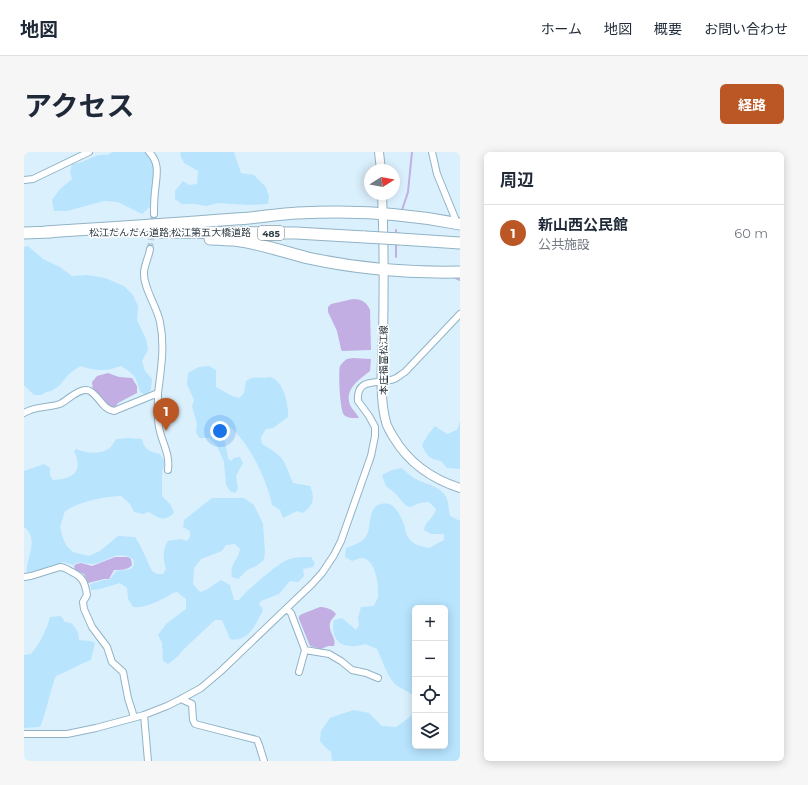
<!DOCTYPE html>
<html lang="ja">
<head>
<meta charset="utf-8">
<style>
	:root { --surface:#fff; --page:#f6f6f7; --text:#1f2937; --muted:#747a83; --line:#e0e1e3; --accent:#bb5724 }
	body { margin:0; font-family:Montserrat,"Noto Sans JP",sans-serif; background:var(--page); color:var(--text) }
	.controls { position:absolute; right:12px; bottom:12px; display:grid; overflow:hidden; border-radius:6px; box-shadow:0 2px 10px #0003 }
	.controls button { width:36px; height:36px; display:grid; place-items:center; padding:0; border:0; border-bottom:1px solid var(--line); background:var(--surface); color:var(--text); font:20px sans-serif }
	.compass { position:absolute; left:340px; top:12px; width:36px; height:36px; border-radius:50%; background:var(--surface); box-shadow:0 2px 10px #0003; rotate:79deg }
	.you { position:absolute; left:196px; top:279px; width:14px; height:14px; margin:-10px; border:3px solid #fff; border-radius:50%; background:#1a73e8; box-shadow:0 0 0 6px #1a73e833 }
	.badge { display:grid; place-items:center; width:26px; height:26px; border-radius:50%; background:var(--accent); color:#fff; font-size:13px; font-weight:700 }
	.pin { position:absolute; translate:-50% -33px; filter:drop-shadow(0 1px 2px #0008) }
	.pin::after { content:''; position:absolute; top:21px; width:14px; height:12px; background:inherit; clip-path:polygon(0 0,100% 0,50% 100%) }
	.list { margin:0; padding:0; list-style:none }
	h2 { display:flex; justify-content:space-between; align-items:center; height:52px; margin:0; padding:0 16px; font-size:17px }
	h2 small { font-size:13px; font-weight:400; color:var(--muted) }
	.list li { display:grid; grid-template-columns:26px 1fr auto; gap:12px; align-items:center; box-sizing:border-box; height:56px; padding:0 16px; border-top:1px solid var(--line) }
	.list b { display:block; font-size:15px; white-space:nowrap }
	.list p { margin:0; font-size:13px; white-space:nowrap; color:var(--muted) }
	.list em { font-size:13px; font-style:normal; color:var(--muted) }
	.icon { flex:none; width:22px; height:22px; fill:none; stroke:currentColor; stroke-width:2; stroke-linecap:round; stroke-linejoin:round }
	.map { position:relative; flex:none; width:436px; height:609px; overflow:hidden; border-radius:6px }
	header { display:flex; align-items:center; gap:24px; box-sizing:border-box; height:56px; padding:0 20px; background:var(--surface); border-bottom:1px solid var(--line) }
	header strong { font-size:19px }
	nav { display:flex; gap:22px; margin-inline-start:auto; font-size:14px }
	.intro { display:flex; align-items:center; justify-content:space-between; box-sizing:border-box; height:96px; padding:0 24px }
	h1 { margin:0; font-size:28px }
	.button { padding:10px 18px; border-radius:6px; background:var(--accent); color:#fff; font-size:14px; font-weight:700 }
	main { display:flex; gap:24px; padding:0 24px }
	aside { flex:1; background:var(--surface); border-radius:6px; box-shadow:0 2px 10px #0003 }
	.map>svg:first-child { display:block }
	.green { fill:#b8e4fe }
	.water { fill:#c2aee3 }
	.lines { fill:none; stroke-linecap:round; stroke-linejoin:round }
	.stream { stroke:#c2aee3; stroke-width:2 }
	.street-tunnel { stroke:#b8ccd8; stroke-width:6; stroke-dasharray:6 3; stroke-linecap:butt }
	.street-casing { stroke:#91b3c6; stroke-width:8 }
	.secondary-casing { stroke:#91b3c6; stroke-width:10 }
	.highway-casing { stroke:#91b3c6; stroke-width:13 }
	.street { stroke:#fff; stroke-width:6 }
	.secondary { stroke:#fff; stroke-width:8 }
	.highway { stroke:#fff; stroke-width:11 }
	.highway-bridge-casing { stroke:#91b3c6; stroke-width:13; stroke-linecap:butt }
	.highway-bridge { stroke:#fff; stroke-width:11 }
	.labels { text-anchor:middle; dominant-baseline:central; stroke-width:3; stroke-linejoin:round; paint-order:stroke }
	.shield { fill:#fff; stroke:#6d767c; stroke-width:1 }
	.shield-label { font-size:9px; font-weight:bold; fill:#2e3c44 }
	.street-label { font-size:10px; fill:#2e3c44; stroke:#fff }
</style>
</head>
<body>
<header>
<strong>地図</strong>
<nav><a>ホーム</a><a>地図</a><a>概要</a><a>お問い合わせ</a></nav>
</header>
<div class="intro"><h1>アクセス</h1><a class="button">経路</a></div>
<main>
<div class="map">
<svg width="436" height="609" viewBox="0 0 436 609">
	<rect width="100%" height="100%" fill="#dbf0fd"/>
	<path class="green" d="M88,0H122L128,9L131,16L127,54L118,62L94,50L80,49L43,59H30L28,48L36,37L48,27L46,20L48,12C63,11 69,1 84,3Z
		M157,0H210L217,21L230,23L242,35L245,45L244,52L225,53L194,51L182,54L171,52H158L151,47V39L159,29L165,33L173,32L174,19L160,11L156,2Z
		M4,94L19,107L36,115L48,124L63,123L81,126L100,134L109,143L114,154L113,168L122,187L124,198L118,209L121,219L128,227L127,238L122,243L116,240C112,224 110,222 97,214C80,220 73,219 56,214L45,222L35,234L27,239L22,240L18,243H10L0,233V95Z
		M185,214L192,218V235L208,244L215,246L220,241L222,229C229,224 232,226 240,226C242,226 244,225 246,225C260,228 265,254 264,265L249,276L242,277L237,285L238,292C262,306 259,307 269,331L286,334C291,347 290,352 279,361L273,359L259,366L256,358L248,353C243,328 224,287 203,273L198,274L204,306L207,309L210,306L216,305L219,311L212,324L214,337L211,341L206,339L202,333L200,310L193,294L185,286H175L172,280L173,272L168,254L170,248L163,232L164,221L175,215Z
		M436,269V317L423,316L417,309C406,307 402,304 398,293L403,284L411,274L423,282L433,278Z
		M104,286L118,287C120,298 127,300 136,302L141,310L138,320V344L147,353L150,361C140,370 136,367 125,360L119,362L110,360L106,352L97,344C77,345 58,349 41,359L36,375L39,386L42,393L49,400L65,404L76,399L94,384L111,385L116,393L128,419L133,422H139L142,417C139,407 138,398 144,389L156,387L163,389L166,385V379L159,375L160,368L188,346H220L230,353L239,372L241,400L240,408L232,414L223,418L214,427L208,425C205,412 214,409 216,397L211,392L202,393L198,399L177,407L170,416L169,432L176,440L182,438L197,428L206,433L210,448H215C222,439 254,411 265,407C272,405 280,405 287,405L291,411L289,415L279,417L280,424L274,430L266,429L255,442L237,449L235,452L239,458C232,472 224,491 206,487L198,468H191L162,495L152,506L144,512L139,509L138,491L134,483L142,472L162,457V447L153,440C146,441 144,445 138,447C129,452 119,456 109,455L104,447L103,436L96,431L76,437L67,438L66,432L80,428H83L86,427L92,419L107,417L110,413L109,407C104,404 97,402 91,404C83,406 76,412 67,412C60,412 55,408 49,413L39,410L28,416L3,423C0,409 17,388 0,375V319L20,312L26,316V323L29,328C49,327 60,320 50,299L52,297C61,301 75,303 84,297C87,296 90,290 92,287Z
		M378,316C382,320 386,323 390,326C400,332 414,333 421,343C425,349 424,357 426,364L434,368H436V609H308L307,600L301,595L296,589L297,579L306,566L317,562L330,558L345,561L358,574L372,575L387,564L391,558V594H421V456H391V545C385,539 376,537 370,531C362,522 358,507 353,497L341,492C333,495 319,496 313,488C308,482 309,474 310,468L318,466L332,478L335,473L334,466L337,455L350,454C351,451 353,448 354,445C355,434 352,407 338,406C335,406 331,408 328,409L321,405L322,396C327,394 334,392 339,388C350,379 341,356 357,352C370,348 377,364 380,373C382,377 381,381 384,385C389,393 396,394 405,396L420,388V382H407L400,378C403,366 409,368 412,357L405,350L396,351L386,355L381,353L372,342L362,334L358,323L368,318Z
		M37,464L41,470L47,471C52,476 55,480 55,488L67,489L71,491L67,508C55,512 45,519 32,524C25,541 23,559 16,575L0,576V503L7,502C16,491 22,479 26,465Z"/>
	<path class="water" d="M329,147C337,147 343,150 346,158L347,198L318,199L317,197L313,179L304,160V155L307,152Z
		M329,206L347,207L346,219C336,227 320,237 326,253C328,257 333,262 335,266C331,266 324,267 320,263C316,259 314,220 316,214C318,211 320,209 323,207Z
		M84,221L95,225L108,226L113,234V241L94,251L92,254V257L86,256L69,238L68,230L73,224Z
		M91,405H104L107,407L108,413C104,418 96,418 90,418L85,427H80L64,431L60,422L51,418L50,414L52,412L57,411L68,414Z
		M296,455C302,455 308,457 312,462C310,466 307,467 306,471C304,480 313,486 310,494H304L297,497L286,494L275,467V464L278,462Z"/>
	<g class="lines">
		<path class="stream" d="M378,58L384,40L388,0
			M372,84V78
			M372,105V90
			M430,125L436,128"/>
		<path class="street-tunnel" d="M126,97L130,62"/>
		<defs>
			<path id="street" d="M125,0C137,12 132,25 131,40C130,47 130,55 130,62
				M408,0L413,22L431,66
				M0,28L9,27L65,0
				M134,241C134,252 133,264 135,275C138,292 146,300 144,318
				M0,261C11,254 24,256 36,252C44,248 57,234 66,239C76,245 78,257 90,259L134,241C137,217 141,194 136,170C133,155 119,135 120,121C120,113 125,105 126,97
				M0,425L7,424L36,415C41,415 44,418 48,420C59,425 61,431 63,443L59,450L60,457L68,475L83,495L88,510L99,520L104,546L110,565
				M263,457L267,461L281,498L305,502L317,509L328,518L342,521L354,526
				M275,520L281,498
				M157,547L168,552L169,568L171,572L233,588L235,593L240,609
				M120,563L124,609
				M0,582H43L72,576L120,563L143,554L157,547L177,536L197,519L288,432L298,421L310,403L317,389L347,304L351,284V275L345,264L334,249C332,224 355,233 370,227C374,226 377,222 381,220L436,162"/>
			<path id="secondary" d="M355,0L357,18
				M358,42C360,90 360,137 359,185C358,211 355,245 362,270C363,275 367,281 370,286C385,311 408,327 436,336"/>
			<path id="highway" d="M21,80C84,76 147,72 211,67C232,66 253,62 274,61C328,58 383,61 436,72
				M131,80L272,81L341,85
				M0,81L27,80
				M186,87C194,87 202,88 210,88C235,91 260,100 284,106C334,117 385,121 436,120
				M376,87L436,91"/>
		</defs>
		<use href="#street" class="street-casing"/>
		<use href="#secondary" class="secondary-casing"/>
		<use href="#highway" class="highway-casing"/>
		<use href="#street" class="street"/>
		<use href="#secondary" class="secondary"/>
		<use href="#highway" class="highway"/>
		<defs>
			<path id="highway-bridge" d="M341,85L376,87"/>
		</defs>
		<use href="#highway-bridge" class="highway-bridge-casing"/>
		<use href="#highway-bridge" class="highway-bridge"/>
	</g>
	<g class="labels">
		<rect class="shield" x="234" y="74" width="26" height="14" rx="3"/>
		<g class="shield-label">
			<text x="247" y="81">485</text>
		</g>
		<g class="street-label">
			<text x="146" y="80">松江だんだん道路;松江第五大橋道路</text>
			<text transform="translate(359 208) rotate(-90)">本庄福富松江線</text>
		</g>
	</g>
</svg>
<div class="controls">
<button>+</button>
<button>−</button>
<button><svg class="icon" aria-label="locate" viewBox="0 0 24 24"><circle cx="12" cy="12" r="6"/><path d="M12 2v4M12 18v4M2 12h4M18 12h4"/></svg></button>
<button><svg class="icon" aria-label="layers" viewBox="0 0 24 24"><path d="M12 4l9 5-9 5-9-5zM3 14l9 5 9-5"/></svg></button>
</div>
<svg class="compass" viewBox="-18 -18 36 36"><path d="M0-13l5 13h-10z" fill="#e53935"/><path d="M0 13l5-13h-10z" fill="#747a83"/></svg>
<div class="you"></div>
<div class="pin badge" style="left:142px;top:279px">1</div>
</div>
<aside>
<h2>周辺<small></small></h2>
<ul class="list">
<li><span class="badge">1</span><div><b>新山西公民館</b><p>公共施設</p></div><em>60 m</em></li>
</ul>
</aside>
</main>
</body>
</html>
